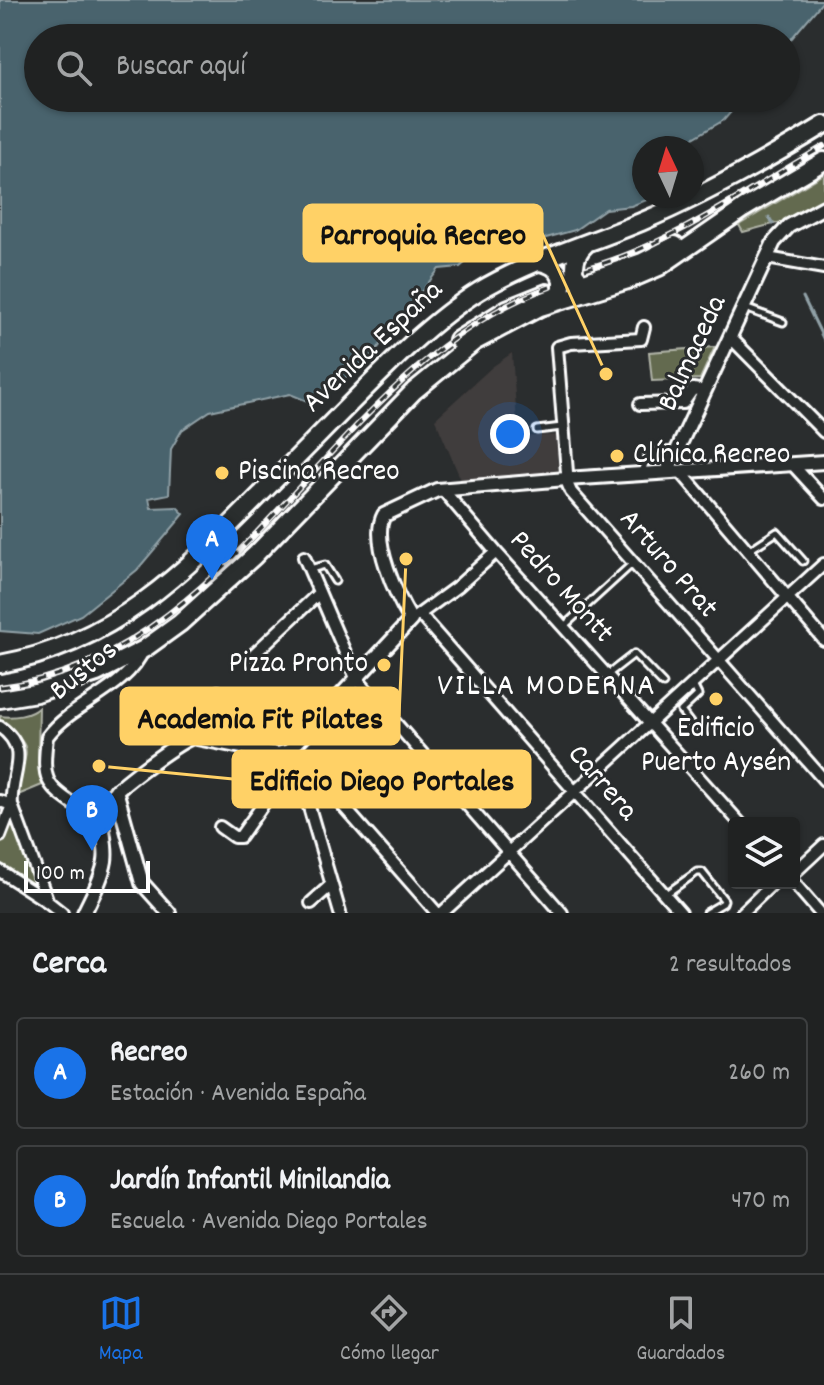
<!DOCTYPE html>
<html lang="es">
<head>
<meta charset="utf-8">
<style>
	:root { --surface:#202222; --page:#282a2a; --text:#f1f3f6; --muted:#a2a4a5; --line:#3d3f40; --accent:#1a73e8 }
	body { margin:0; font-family:Dekko,sans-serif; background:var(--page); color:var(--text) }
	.controls { position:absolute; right:24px; bottom:24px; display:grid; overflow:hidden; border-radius:8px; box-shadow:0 2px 6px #0004 }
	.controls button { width:72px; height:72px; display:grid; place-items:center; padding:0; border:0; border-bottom:2px solid var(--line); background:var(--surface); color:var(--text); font:40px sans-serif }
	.compass { position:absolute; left:632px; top:136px; width:72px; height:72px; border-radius:50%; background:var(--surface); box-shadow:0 2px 6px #0004; rotate:356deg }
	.scale { position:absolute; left:24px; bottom:20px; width:126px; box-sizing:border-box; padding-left:8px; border:4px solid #fff; border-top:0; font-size:22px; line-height:28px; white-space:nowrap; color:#fff; -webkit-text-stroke:6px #2a2d2e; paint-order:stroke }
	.you { position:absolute; left:510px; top:434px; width:28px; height:28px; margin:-20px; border:6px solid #fff; border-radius:50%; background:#1a73e8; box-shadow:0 0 0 12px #1a73e833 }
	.badge { display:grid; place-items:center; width:52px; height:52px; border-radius:50%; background:var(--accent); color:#fff; font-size:26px; font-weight:700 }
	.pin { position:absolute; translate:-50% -66px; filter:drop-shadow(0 2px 4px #0008) }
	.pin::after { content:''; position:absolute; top:42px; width:28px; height:24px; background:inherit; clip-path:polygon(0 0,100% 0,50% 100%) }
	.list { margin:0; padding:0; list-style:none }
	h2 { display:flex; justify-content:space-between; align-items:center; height:104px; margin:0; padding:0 32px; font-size:34px }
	h2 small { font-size:26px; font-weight:400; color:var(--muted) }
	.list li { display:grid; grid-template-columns:52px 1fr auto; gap:24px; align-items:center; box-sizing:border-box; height:112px; margin:0 16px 16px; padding:0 16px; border:2px solid var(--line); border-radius:8px }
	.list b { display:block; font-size:30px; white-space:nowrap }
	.list p { margin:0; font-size:26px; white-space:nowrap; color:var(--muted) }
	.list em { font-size:26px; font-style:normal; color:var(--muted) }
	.icon { flex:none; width:44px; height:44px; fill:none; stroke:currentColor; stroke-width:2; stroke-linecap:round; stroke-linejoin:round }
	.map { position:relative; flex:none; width:824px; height:913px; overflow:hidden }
	.search { position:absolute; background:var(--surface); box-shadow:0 2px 6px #0004; left:24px; right:24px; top:24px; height:88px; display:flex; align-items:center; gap:20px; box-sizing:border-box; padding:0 28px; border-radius:44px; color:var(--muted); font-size:30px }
	.sheet { height:360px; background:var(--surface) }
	nav { display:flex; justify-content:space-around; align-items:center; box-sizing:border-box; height:112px; border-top:2px solid var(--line); background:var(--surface); font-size:22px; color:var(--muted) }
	nav a { display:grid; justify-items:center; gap:4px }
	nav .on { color:var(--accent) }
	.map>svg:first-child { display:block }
	.built { fill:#403c3c }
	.green { fill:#636a50; stroke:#b1b4a8; stroke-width:2 }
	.water { fill:#48636d; stroke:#91a1a7; stroke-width:2 }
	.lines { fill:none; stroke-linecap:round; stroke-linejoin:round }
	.stream { stroke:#91a1a7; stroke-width:3 }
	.service-casing { stroke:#fff; stroke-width:11 }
	.minor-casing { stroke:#fff; stroke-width:16 }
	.tertiary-casing { stroke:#fff; stroke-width:18 }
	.primary-casing { stroke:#fff; stroke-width:22 }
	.service { stroke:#2a2d2e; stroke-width:5 }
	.minor { stroke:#2a2d2e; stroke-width:10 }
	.tertiary { stroke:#2a2d2e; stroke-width:12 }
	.primary { stroke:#2a2d2e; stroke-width:16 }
	.rail-casing { stroke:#fff; stroke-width:6 }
	.rail { stroke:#2a2d2e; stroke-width:3; stroke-dasharray:9; stroke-linecap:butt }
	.poi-dot { fill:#ffd166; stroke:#2a2d2e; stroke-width:3 }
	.labels { text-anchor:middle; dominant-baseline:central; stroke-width:6; stroke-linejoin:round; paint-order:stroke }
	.street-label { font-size:30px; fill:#fff; stroke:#2a2d2e }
	.poi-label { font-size:30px; fill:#fff; stroke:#2a2d2e; text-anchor:start }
	.neighbourhood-label { font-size:32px; letter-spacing:2px; fill:#fff; stroke:#2a2d2e }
	.leader { fill:none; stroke:#ffd166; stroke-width:3 }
	.callout-dot { fill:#ffd166; stroke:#2a2d2e; stroke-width:3 }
	.callout { fill:#ffd166; stroke:#ffd166; stroke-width:3 }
	.callout-label { font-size:32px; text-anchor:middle; font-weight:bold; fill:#111 }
</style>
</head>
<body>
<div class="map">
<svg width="824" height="913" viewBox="0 0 824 913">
	<rect width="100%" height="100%" fill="#2a2d2e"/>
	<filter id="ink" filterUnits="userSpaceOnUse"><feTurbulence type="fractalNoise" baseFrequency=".0125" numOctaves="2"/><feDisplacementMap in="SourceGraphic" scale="16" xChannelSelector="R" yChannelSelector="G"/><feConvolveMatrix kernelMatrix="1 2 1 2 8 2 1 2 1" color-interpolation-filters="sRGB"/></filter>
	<g filter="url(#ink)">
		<path class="built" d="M512,353L518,437L556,435L558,470L556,473L461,480L435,419L492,367Z"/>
		<path class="green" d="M824,174V201L784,227L777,223L743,232L739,225Z
			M715,347L700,379L652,381L649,352Z
			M39,707L38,757L42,785L18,795C16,759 46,750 0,724V716C13,718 30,716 39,707Z
			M11,817L14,819L35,888L0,863V842Z"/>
		<path class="water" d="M0,0H824L786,45V38H38V98H743L724,120L690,140L684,148H644V196H657L631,206L605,209L575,230L546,238L487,244L460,267L439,269L374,353L344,379L307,401L290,394L210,411L182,430L171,449L169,494L149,498L151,508L177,507L184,514L137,570L81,615L38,634L0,631Z"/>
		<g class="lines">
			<path class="stream" d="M690,140L695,149
				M769,217L773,224
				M803,297L824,340"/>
			<defs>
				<path id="service" d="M745,308L783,322
					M537,430L562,427
					M642,472L649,452L677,450
					M748,551L777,532L803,561
					M310,569L325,565L335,581
					M563,627L632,564
					M607,675L634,654L663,684
					M693,685L698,695L681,711L693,727
					M666,894L697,872H702L724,900L723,903L706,913"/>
				<path id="minor" d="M767,258L824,268
					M644,327L641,339L571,343L557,347L568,485L571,492L824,780
					M730,337L824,432
					M640,404L683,403L693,389L705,391
					M792,464L824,499
					M680,471L824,640
					M443,490L496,552L740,823
					M304,557L356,678L562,913
					M420,615L681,913
					M417,616L458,586L496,552
					M254,654L319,593
					M0,727C33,751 9,774 12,805L48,902L62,913
					M184,740L180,708L218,692
					M289,751L300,776L340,913
					M296,766L309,767L437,913
					M110,795L79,808C45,785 42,781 47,737C74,701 125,692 144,649
					M0,801L12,805L0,836
					M79,808L103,822
					M220,827L234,837H240L286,772L296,766
					M0,871L48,902
					M794,873L824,845
					M794,883L820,913
					M311,903L331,885
					M442,913L824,564
					M742,913L771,885"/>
				<path id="tertiary" d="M667,472L774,242L789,226L824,207
					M116,790L142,883L169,913
					M84,913C92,896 102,879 105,861C108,843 98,823 104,805C109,791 176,744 192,737L277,754L289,751L411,620C397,597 370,540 384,515L437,490L566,479L824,462"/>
				<path id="primary" d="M586,244C570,259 572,279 589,291
					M540,262C561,265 569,284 555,302
					M587,281L642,262L675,245
					M458,340L507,309L547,293
					M0,664C113,644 184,572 261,494C311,444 360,392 412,343C433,324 455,306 479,291C529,261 588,244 641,222C705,195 765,161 824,125
					M0,699L36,693L97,673L144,649L180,623L254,556L414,391L474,342L540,307L631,279L659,267L743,209L824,161"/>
			</defs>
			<use href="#service" class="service-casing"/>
			<use href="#minor" class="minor-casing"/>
			<use href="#tertiary" class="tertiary-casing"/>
			<use href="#primary" class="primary-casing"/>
			<use href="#service" class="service"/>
			<use href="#minor" class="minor"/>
			<use href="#tertiary" class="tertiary"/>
			<use href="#primary" class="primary"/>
			<defs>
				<path id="rail" d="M585,269C672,244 746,192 824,146
					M0,687C239,658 332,364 550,287"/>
			</defs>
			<use href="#rail" class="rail-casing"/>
			<use href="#rail" class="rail"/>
		</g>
	</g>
	<g class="poi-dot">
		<circle cx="617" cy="456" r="8"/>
		<circle cx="222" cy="473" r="8"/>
		<circle cx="384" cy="665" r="8"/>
		<circle cx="716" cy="699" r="8"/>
	</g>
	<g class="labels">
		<g class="street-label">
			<text transform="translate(374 348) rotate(-43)">Avenida España</text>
			<text transform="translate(694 354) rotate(-65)">Balmaceda</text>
			<text transform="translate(667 565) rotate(49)">Arturo Prat</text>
			<text transform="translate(560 588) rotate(48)">Pedro Montt</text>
			<text transform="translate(85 672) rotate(-39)">Bustos</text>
			<text transform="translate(601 784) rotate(49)">Carrera</text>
		</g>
		<g class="poi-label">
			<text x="633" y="456">Clínica Recreo</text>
			<text x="238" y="473">Piscina Recreo</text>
			<text x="368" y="665" text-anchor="end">Pizza Pronto</text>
			<text x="716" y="730" text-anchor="middle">Edificio<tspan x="716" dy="34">Puerto Aysén</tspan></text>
		</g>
		<g class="neighbourhood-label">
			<text x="547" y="688">VILLA MODERNA</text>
		</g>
	</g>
	<path class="leader" d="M606 374L542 233M406 559L399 716M99 766L233 779"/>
	<g class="callout-dot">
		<circle cx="606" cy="374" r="8"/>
		<circle cx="406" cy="559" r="8"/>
		<circle cx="99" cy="766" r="8"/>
	</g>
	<g class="callout">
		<rect x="304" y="205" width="238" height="56" rx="8"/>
		<rect x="121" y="688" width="278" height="56" rx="8"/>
		<rect x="233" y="751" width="297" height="56" rx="8"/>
	</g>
	<g class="callout-label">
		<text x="423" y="244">Parroquia Recreo</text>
		<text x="260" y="728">Academia Fit Pilates</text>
		<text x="382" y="790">Edificio Diego Portales</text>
	</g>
</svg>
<div class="controls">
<button><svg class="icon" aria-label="layers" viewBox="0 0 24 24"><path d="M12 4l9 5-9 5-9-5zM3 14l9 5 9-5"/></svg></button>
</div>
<svg class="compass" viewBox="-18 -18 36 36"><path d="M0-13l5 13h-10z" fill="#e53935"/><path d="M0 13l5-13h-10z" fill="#a2a4a5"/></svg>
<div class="scale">100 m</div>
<div class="you"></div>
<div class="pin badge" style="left:212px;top:580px">A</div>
<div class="pin badge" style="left:92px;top:851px">B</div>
<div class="search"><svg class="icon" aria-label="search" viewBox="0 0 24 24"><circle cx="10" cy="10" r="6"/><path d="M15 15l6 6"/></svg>Buscar aquí</div>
</div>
<section class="sheet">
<h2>Cerca<small>2 resultados</small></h2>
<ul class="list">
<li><span class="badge">A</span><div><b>Recreo</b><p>Estación · Avenida España</p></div><em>260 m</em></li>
<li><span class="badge">B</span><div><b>Jardín Infantil Minilandia</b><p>Escuela · Avenida Diego Portales</p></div><em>470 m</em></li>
</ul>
</section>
<nav>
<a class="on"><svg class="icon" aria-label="map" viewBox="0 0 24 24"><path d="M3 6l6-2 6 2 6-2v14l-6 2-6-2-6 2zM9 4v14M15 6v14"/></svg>Mapa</a>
<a><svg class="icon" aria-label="directions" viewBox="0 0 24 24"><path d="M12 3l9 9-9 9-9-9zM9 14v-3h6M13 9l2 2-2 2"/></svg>Cómo llegar</a>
<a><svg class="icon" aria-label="saved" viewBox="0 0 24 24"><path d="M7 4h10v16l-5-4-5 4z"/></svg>Guardados</a>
</nav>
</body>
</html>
